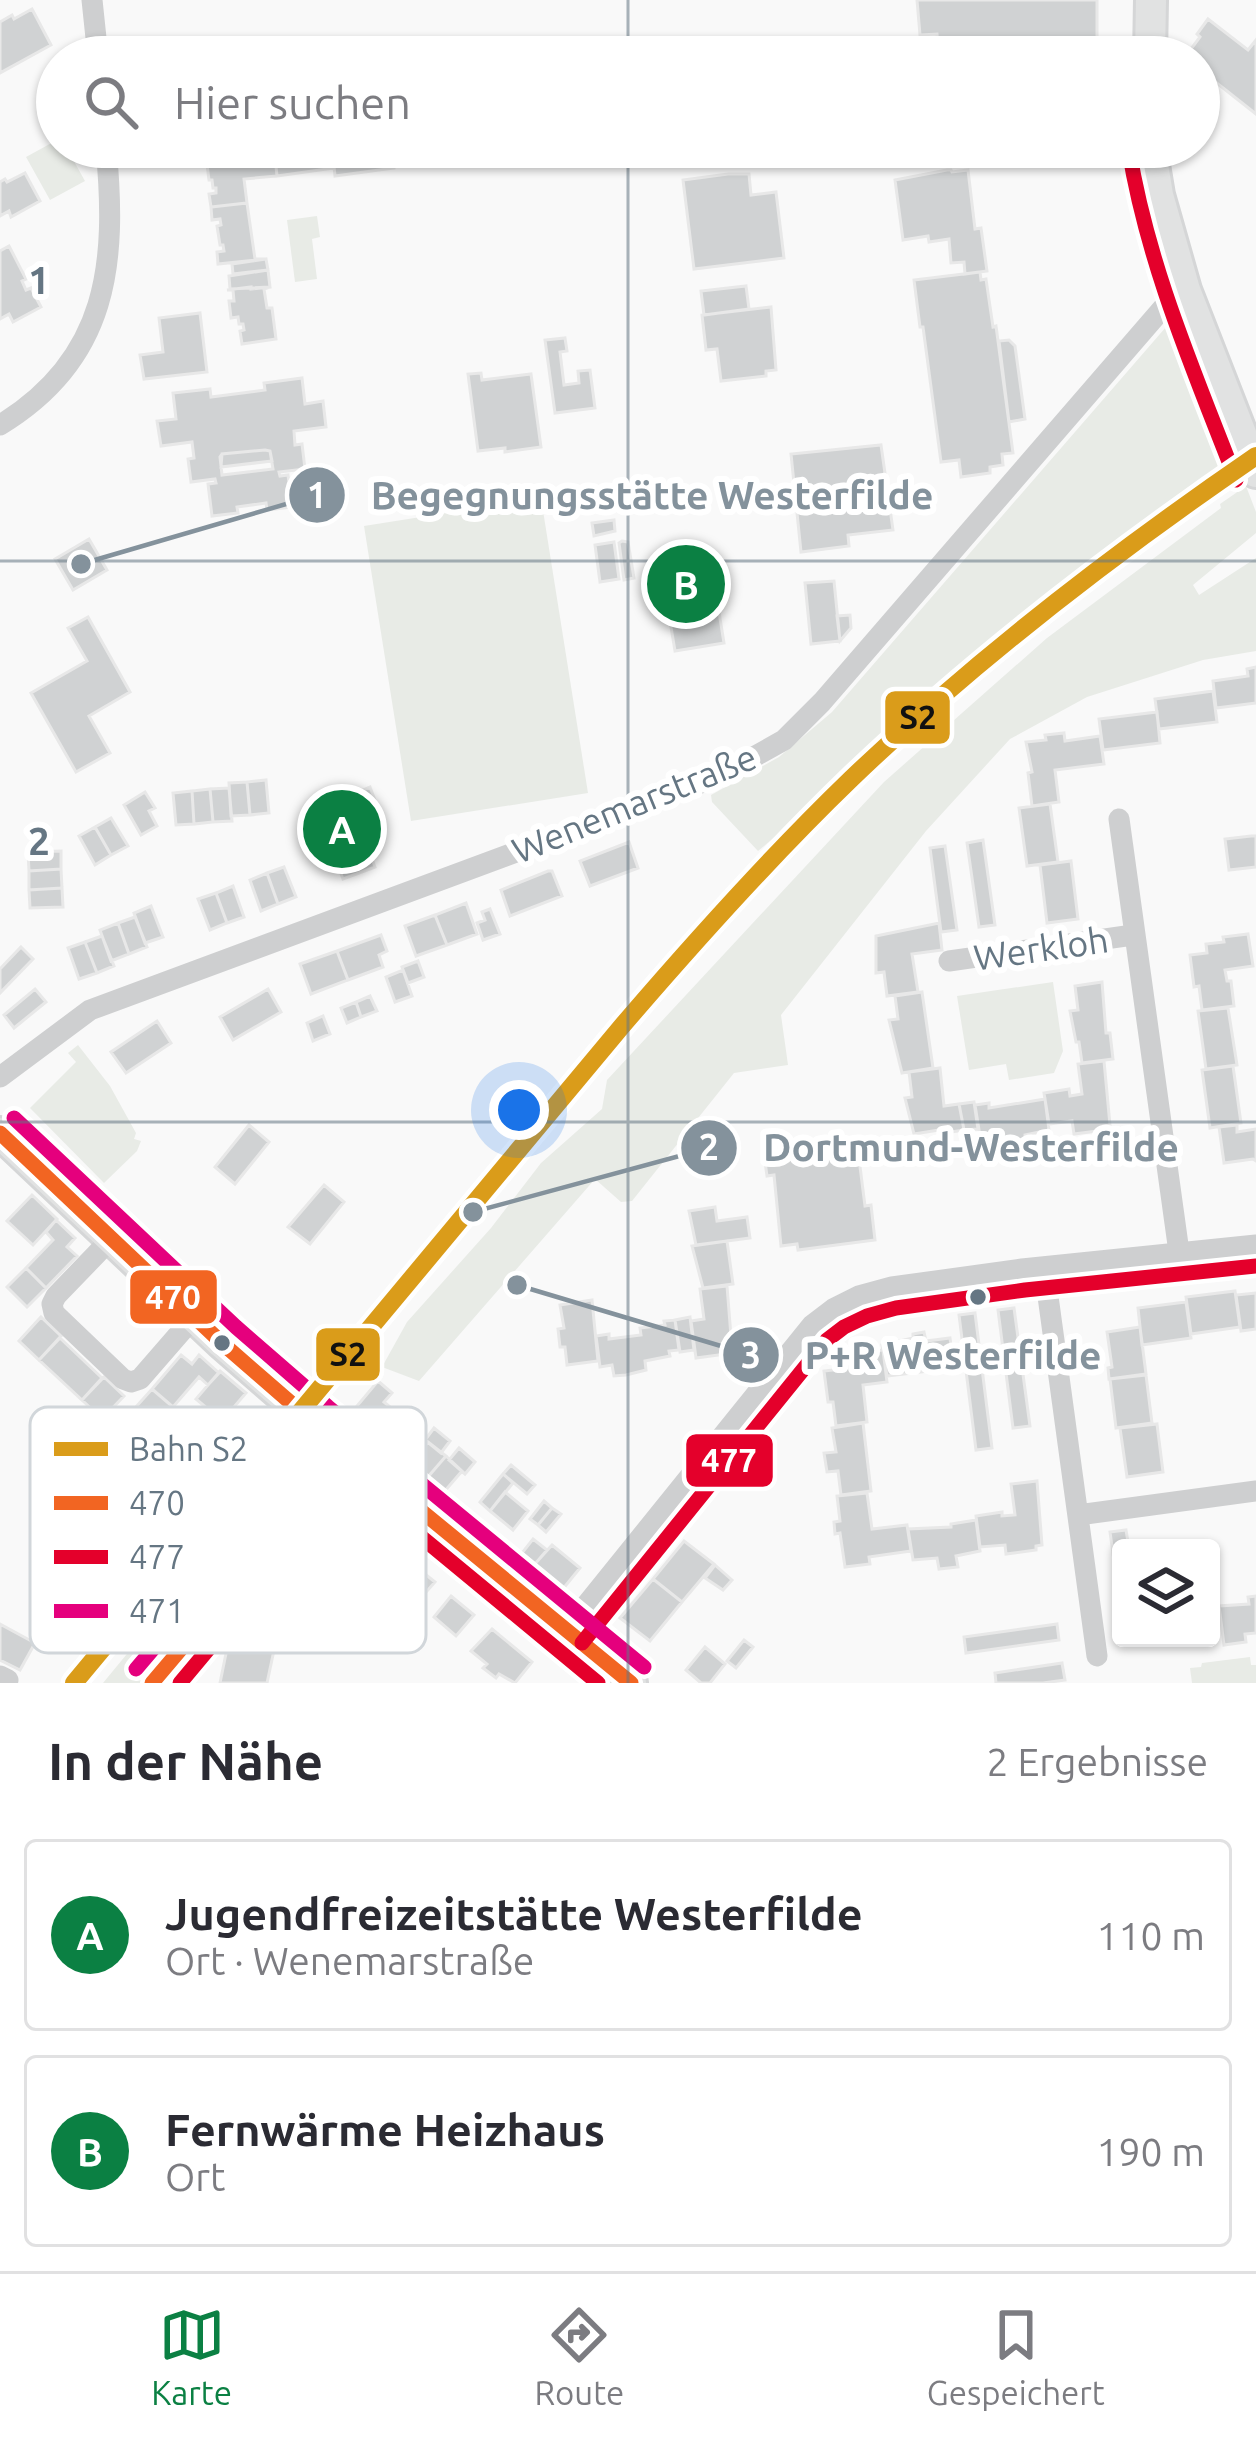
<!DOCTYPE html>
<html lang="de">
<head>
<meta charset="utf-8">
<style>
	:root { --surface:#fff; --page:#f7f7f7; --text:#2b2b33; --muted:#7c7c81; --line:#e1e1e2; --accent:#0b8043 }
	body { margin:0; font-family:Ubuntu,sans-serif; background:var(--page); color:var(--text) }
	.controls { position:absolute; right:36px; bottom:36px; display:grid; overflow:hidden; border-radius:12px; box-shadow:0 3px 9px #0004 }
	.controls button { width:108px; height:108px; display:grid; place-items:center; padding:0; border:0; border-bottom:3px solid var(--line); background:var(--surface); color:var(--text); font:60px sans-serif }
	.you { position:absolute; left:519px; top:1110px; width:42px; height:42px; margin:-30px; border:9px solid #fff; border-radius:50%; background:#1a73e8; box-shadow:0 0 0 18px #1a73e833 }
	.badge { display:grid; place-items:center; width:78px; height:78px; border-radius:50%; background:var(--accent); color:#fff; font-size:39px; font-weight:700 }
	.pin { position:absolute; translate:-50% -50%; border:6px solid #fff; box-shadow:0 3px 12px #0006 }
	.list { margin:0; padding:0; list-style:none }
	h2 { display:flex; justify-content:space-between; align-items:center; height:156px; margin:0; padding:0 48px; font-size:51px }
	h2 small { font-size:39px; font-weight:400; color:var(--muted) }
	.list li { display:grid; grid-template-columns:78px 1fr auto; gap:36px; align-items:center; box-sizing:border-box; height:192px; margin:0 24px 24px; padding:0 24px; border:3px solid var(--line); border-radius:12px }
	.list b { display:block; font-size:45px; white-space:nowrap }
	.list p { margin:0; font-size:39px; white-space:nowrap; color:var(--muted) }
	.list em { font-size:39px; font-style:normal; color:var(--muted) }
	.icon { flex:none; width:66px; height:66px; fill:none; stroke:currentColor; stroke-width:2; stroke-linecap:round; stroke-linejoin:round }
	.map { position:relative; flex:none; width:1256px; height:1683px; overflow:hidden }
	.search { position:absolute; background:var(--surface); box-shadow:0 3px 9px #0004; left:36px; right:36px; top:36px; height:132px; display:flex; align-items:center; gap:30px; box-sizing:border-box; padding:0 42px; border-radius:66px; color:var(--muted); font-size:45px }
	.sheet { height:588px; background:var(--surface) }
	nav { display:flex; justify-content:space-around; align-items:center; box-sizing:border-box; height:168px; border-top:3px solid var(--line); background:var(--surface); font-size:33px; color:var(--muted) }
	nav a { display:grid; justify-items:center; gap:6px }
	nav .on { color:var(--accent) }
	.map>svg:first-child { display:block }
	.green { fill:#e8ebe6 }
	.building { fill:#d0d2d3; stroke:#e8e8e8; stroke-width:3; fill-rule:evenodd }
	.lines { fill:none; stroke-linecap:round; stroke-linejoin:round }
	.secondary-casing { stroke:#d5d6d7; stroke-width:36 }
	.street { stroke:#cecfd0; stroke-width:21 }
	.secondary { stroke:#e1e2e2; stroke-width:30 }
	.bus-1-casing { stroke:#fff; stroke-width:24 }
	.bus-2-casing { stroke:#fff; stroke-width:24 }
	.bus-3-casing { stroke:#fff; stroke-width:24 }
	.bus-1 { stroke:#f26522; stroke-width:15 }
	.bus-2 { stroke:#e4002b; stroke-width:15 }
	.bus-3 { stroke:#e5007d; stroke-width:15 }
	.rail-1-casing { stroke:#fff; stroke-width:27 }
	.rail-1 { stroke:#da9c1a; stroke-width:18 }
	.grid { fill:none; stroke:#657683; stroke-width:3; stroke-opacity:0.55 }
	.bus-dot { fill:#657683; stroke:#fff; stroke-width:4.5 }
	.labels { text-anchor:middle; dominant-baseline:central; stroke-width:12; stroke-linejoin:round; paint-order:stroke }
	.street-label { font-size:36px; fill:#657683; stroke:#fff }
	.key { fill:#fff; stroke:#d1d6da; stroke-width:3 }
	.key-label { font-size:33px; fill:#657683 }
	.grid-label { font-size:39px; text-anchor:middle; font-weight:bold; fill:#657683; stroke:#fff; stroke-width:12; stroke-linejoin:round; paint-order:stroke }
	.leader { fill:none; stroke:#84929c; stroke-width:4.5 }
	.callout-dot { fill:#84929c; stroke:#fff; stroke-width:4.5 }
	.mark-label { font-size:36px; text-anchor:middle; font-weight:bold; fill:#fff }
	.callout-label { font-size:39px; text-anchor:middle; font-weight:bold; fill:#84929c; stroke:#fff; stroke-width:12; stroke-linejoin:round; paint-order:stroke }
	.line-badge { stroke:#fff; stroke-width:4.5 }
	.badge-label { font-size:33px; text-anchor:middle; font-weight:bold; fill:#fff }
	.pale-badge-label { font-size:33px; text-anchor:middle; font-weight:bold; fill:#111 }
</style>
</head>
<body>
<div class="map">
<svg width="1256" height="1683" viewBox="0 0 1256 1683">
	<rect width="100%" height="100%" fill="#f9f9f9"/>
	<path class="green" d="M57,140V147H66L85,181L50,200L26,157Z
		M317,216L320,237L312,239L317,279L295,282L287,220Z
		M1166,327H1176L1180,333L1232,459L1115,542L1029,609L930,692L790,824L758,851L712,802L711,795L779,757L832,712Z
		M1246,486L1256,512V533L1193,585L1199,595L1256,558V651L1203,660L1087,697L1010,739L926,831L781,1015L788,1065L734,1073L632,1201L621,1202L595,1179L419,1381L382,1367L407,1322L491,1228L541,1163L602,1109L607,1080L884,782L1047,638L1221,508L1220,504Z
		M541,498L588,793L411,821L364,526Z
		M1053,982L1063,1051L1054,1073L1009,1080L1006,1064L969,1070L957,996Z
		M78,1045L110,1086L136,1133L134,1139L141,1141L137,1151L104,1183L30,1108L76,1062L68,1053Z
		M311,1443C323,1446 327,1453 325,1465L145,1683H103L300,1444Z
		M1250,1657L1251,1665H1256V1683H1192L1190,1668L1201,1667L1202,1663Z"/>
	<path class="building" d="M917,0H1097V57H939L937,34L920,35Z
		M32,9L51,45L0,73V22L12,15L14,19Z
		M1208,19L1248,50L1256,40V114L1199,69V57H1185L1200,37L1197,34Z
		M246,147H274L277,176L244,179L247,203L211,207L209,194L216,193V188H213L212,180H209L205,149L207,154Z
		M274,147H332L334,168L277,176Z
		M332,147H391L394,168L335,176Z
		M947,170H951L952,172L968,170L975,229L981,228L987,271L965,274L964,262L951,263L949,239L929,242L928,236L903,240L895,180Z
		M25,173L40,201L11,217L9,211L0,216V182L5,179L7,182Z
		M728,174H749L751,195L776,192L784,258L694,269L683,180Z
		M247,203L255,259H266L218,264L217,252L224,251L223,245H220L217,226L221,225L220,219L212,220L211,207Z
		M9,246L26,279L22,281L26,290L31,288L41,307L13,322L9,314L0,319V251Z
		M266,259L268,270L233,274L232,264Z
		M268,270L270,287L230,289L229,276Z
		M980,272L981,280L986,279L993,327L996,326L1013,453L1002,454L1003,465L990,467V473L961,477L959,460L941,462L923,327H920L914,280Z
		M746,286L749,309L704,315L701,291Z
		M251,287V289L270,287L264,289L267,308H272L276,339L242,344L240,331L244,330L243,324H239L238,317L231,318L229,301H234L233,290H227Z
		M771,307L776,370L766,371V376L721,381L717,349L706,350L702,315Z
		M200,313L207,372L144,379L140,355L163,352L159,318Z
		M565,338L567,351L560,352L564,385L579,383L578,371L590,370L595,408L555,413L545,340Z
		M1009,340L1015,346L1025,419L1009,422L999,341Z
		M481,373L482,380L531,374L541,447L505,452V448L478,451L468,374Z
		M302,378L305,404L323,401L326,427L294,431L295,445L302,444L305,469L279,472L280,476L288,475L292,507L267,510L266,503L237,507L238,513L212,516L208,484L216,483L215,479L191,482L188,459L194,458L192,442L161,446L157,421L176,419L173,393L210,389L211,397L265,390L264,383ZM265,450L270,451L273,469L222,475L220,457L222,454Z
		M881,445L893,530L848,535L849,546L801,552L791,454Z
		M265,450L270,451L272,461L221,467L222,454Z
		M614,520L615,531L594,536L592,523Z
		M89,539L107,570L73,590L55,559Z
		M622,541L628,542L634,578L624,580L619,543Z
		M614,542L619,579L600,582L595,545Z
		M702,548L713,614L719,612L724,643L675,651L659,555Z
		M834,581L840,641L811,644L805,583Z
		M850,615L851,628L840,641L837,616Z
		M88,617L130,692L89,716L110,753L76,772L31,693L87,661L68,628Z
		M1256,667V703L1216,708L1213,681L1248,676L1247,669Z
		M1213,691L1217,722L1159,729L1155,699Z
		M1157,712L1160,743L1103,750L1099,719Z
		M1064,733L1065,741L1100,736L1104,764L1055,770L1059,802L1032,806L1028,773L1032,772L1026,742L1046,740L1045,735Z
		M266,780L269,813L250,815L247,782Z
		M247,782L250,815L231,816L229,783Z
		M370,787L376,803L361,808L356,793Z
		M229,788L232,821L213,822L210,789Z
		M210,789L213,822L194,824L192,791Z
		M192,791L194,824L176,825L173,793Z
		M145,792L155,808L149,811L157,826L141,835L124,805Z
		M348,796L375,867L343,879L316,808Z
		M1050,804L1058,862L1027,866L1019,808Z
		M111,818L128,846L111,855L95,827Z
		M95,827L111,855L95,865L79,836Z
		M1251,836H1256V867L1229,870L1225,839Z
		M983,840L995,925L979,927L967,843Z
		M629,842L638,868L590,886L580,861Z
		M945,846L957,930L941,932L930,848Z
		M61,851V869L29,871L28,852Z
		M1071,861L1078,919L1047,923L1040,865Z
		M284,867L296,897L278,904L267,873Z
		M61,869L62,888L29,890V871Z
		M548,871H552L562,896L510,916L501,890Z
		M267,873L278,904L261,911L250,880Z
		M233,886L244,917L227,923L216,893Z
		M62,888L63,907L30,908L29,890Z
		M216,893L227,923L210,930L198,899Z
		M466,903L477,934L447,945L435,915Z
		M151,906L163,937L145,943L134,913Z
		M490,909L500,934L483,940L477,923L485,920L482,912Z
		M435,915L447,945L416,956L405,926Z
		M135,917L147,947L129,954L118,923Z
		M118,923L129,954L111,961L100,930Z
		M939,923L942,950L912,954L918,992L887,996L884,972L876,973V936Z
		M1248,934L1253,966L1225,970L1227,981H1231L1234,1006L1202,1010L1199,986L1194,987L1190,955L1207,953L1206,944L1224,942L1223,937Z
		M381,935L387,951L379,955L383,967L348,980L337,951Z
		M102,936L114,966L97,973L85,942Z
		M85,942L97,973L79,979L68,948Z
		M21,947L33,959L0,993V969Z
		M337,951L348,980L311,994L300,964Z
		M418,961L424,977L408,983L402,967Z
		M403,970L412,996L395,1002L386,977Z
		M1102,982L1106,1033H1110L1113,1059L1082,1063L1079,1042H1076L1070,1011L1078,1010L1075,986Z
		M35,989L46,1002L14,1028L4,1015Z
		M268,989L281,1012L233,1040L220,1017Z
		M922,992L933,1068L902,1073L889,1020L898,1019L895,996Z
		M370,996L377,1011L361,1017L356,1002Z
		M356,1002L361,1017L347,1023L341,1008Z
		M1228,1008L1237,1065L1206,1069L1198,1011Z
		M323,1016L330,1034L313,1041L307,1023Z
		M157,1021L171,1043L126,1073L111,1052Z
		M1104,1061L1110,1125L1104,1126L1105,1130L1074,1134L1072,1121L1049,1124L1044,1093L1069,1089L1070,1096L1082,1094L1078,1064Z
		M1233,1066L1241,1123L1210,1128L1202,1070Z
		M940,1068L944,1106L959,1104L964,1130L945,1133V1129L914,1134L905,1098L912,1097L909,1072Z
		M1045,1099L1049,1130L1025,1135V1139L994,1145L992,1134L980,1136L975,1105L989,1103V1108Z
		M974,1102L978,1129L964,1130L959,1104Z
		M249,1125L269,1142L235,1184L215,1167Z
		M1237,1125V1132L1256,1129V1161L1253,1159L1224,1163L1219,1127Z
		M857,1143L865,1206L871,1205L875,1240L798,1250L797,1244L781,1246L774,1175L767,1176L764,1155Z
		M324,1185L344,1202L310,1244L288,1227Z
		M32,1195L57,1219L33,1245L7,1221Z
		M715,1207L717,1221L747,1217L750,1238L696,1245L689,1211Z
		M56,1220L75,1238L67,1247L77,1256L46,1288L26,1268L53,1240L46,1232Z
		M727,1241L733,1284L703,1288L692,1246Z
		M26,1268L46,1288L27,1307L7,1287Z
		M727,1286L732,1349L726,1350V1354L696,1358L691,1321L704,1319L700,1289Z
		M1235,1291L1240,1327L1191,1334L1186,1297Z
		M1256,1293V1329L1241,1331L1236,1295Z
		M592,1300L598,1361L567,1365L565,1347H560L558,1329L564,1328L560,1305Z
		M1186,1302L1191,1338L1142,1345L1138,1308Z
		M1014,1308L1030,1426L1013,1428L998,1310Z
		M975,1313L992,1448L976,1450L959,1315Z
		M41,1317L61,1336L39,1360L19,1341Z
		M690,1317L694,1350L680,1352L675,1320Z
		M675,1320L679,1350L669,1351L670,1356L645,1361L646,1370L626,1375L614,1376L612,1365L600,1367L596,1336L609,1334V1339L641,1335L640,1328L665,1325L664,1321Z
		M1140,1327L1146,1374L1109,1379L1108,1368L1112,1367L1107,1332Z
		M924,1332L926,1341L950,1338L954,1368L887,1376L882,1345L913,1338V1334Z
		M60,1338L102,1378L82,1400L39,1360Z
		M883,1350L887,1382L863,1385L867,1422L836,1426L833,1402H828L824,1371L842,1369L841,1360L859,1357L858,1353Z
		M181,1355L192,1364L199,1355L219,1373L208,1385L199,1377L173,1407L152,1389Z
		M220,1371L246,1393L222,1421L196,1399Z
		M1146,1375L1152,1423L1116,1428L1110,1379Z
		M104,1377L124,1396L102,1419L82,1400Z
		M378,1381L392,1393L384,1402L390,1407L380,1419L397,1433L383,1450L346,1419Z
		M152,1389L173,1407L156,1428L134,1409Z
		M863,1423L871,1491L841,1495L838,1471L827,1472L824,1453L836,1452L832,1428Z
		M1157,1424L1163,1472L1127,1477L1120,1428Z
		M434,1428L450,1441L441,1453L425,1440Z
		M428,1442L446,1456L427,1478L410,1464Z
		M459,1448L475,1462L465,1474L449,1460Z
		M446,1456L462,1471L444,1492L427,1478Z
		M511,1465L535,1485L527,1494L503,1474Z
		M503,1474L513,1483L490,1511L480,1502Z
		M1037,1481L1042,1545L1036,1546V1550L1006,1554L1005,1545L980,1547L976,1516L1002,1512V1516L1015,1515L1011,1484Z
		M505,1492L528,1511L513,1530L490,1511Z
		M867,1493L872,1529L907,1525L911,1551L869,1557L870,1564L845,1567L840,1533L835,1534L834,1522L840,1521L837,1496Z
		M544,1501L552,1508L538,1525L530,1519Z
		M552,1508L561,1514L546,1532L538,1525Z
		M976,1520L980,1551L956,1556L958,1567L939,1569L937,1558L913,1560L908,1529L951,1527V1524Z
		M1126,1530L1129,1548H1121V1611L1110,1532Z
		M311,1535L327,1548L304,1581L302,1594L280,1622L267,1683H220L231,1629Z
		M533,1539L547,1550L535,1564L522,1553Z
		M684,1541L714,1564L682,1602L653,1579Z
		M552,1545L580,1568L562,1590L550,1579L547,1582L533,1566Z
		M410,1562L435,1582L412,1608L389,1588Z
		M715,1565L732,1580L723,1590L705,1578Z
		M653,1579L682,1602L650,1641L620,1618Z
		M451,1596L474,1615L456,1636L434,1617Z
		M1256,1596V1633L1245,1634L1246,1642L1224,1645L1219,1606L1249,1604L1248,1597Z
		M0,1624L35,1643L20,1670L0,1660Z
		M1057,1624L1059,1640L966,1653L964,1637Z
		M492,1629L532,1662L515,1683L499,1674L496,1678L483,1668L487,1664L471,1651Z
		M744,1640L753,1647L736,1668L727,1661Z
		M705,1647L725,1664L710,1683H701L686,1670Z
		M1062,1663L1065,1680L1043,1683H996L995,1673Z"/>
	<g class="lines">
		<defs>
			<path id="secondary" d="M1150,57L1151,0
				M1150,147L1158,195L1185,290L1256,472
				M0,1133L222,1343L314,1423L631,1683"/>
		</defs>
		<use href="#secondary" class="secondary-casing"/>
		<path class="street" d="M92,0L98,57
			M0,425C109,359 117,263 106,147
			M1119,819L1179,1252
			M949,961L1133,935
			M0,1077L90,1010L694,786L734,768L784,740L822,702L1162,309L1185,290
			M110,1240L56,1296L52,1304L54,1313L123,1379L131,1382L140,1379L193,1318
			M1044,1267L1097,1656
			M1078,1515L1256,1491
			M566,1630L812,1325L833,1309L859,1296L892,1287L1022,1269L1256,1245
			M0,1676L8,1680"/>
		<use href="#secondary" class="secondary"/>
		<defs>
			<path id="bus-1" d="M0,1133L222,1343L314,1423L631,1683
				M152,1683L197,1630L228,1608L352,1453"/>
			<path id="bus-2" d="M1129,150C1148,266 1194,371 1236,480
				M339,1469L598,1683
				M582,1643L827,1340L844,1327L867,1316L896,1308L1025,1290L1256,1266
				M180,1683L211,1646L244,1621L368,1466"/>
			<path id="bus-3" d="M14,1118L236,1327L328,1407L644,1667
				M136,1669L182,1615L213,1593L336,1440"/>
		</defs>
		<use href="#bus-1" class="bus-1-casing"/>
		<use href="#bus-2" class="bus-2-casing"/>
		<use href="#bus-3" class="bus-3-casing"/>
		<use href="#bus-1" class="bus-1"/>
		<use href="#bus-2" class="bus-2"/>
		<use href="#bus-3" class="bus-3"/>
		<defs>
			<path id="rail-1" d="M74,1683L622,1026C695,941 770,857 851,779C976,659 1113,554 1256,456"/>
		</defs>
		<use href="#rail-1" class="rail-1-casing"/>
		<use href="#rail-1" class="rail-1"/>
	</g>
	<path class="grid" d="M628,0V57M628,147V1683M0,561H1256M0,1122H1256"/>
	<g class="bus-dot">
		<circle cx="978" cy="1297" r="10"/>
		<circle cx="222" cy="1343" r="10"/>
	</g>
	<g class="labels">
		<g class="street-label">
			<text transform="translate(634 803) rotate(-22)">Wenemarstraße</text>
			<text transform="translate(1041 948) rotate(-8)">Werkloh</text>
		</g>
	</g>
	<rect x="30" y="1407" width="396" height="246" rx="18" class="key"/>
	<rect x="54" y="1442" width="54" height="14" fill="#da9c1a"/>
	<rect x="54" y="1496" width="54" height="14" fill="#f26522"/>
	<rect x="54" y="1550" width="54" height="14" fill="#e4002b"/>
	<rect x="54" y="1604" width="54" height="14" fill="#e5007d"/>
	<g class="key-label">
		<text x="129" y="1461">Bahn S2</text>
		<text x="129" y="1515">470</text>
		<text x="129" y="1569">477</text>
		<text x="129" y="1623">471</text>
	</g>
	<g class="grid-label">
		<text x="39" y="294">1</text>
		<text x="39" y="855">2</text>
	</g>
	<path class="leader" d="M81 564L317 495M473 1212L709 1148M517 1285L751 1355"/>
	<g class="callout-dot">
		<circle cx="81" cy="564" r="12"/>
		<circle cx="473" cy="1212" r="12"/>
		<circle cx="517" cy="1285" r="12"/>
		<circle cx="317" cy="495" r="30"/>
		<circle cx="709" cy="1148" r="30"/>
		<circle cx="751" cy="1355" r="30"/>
	</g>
	<g class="mark-label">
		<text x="317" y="508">1</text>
		<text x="709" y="1160">2</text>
		<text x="751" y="1368">3</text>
	</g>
	<g class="callout-label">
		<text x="652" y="509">Begegnungsstätte Westerfilde</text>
		<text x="971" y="1161">Dortmund-Westerfilde</text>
		<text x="953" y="1369">P+R Westerfilde</text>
	</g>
	<g class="line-badge">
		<rect x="883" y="689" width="69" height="57" rx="12" fill="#da9c1a"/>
		<rect x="128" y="1268" width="91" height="58" rx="12" fill="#f26522"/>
		<rect x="314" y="1326" width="68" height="57" rx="12" fill="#da9c1a"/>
		<rect x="684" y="1432" width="91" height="57" rx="12" fill="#e4002b"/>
	</g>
	<g class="badge-label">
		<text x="173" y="1309">470</text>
		<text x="729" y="1472">477</text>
	</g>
	<g class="pale-badge-label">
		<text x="918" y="729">S2</text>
		<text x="348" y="1366">S2</text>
	</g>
</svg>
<div class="controls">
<button><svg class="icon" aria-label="layers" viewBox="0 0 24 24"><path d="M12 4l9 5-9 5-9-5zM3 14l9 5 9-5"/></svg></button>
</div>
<div class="you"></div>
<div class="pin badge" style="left:342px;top:829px">A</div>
<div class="pin badge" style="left:686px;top:584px">B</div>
<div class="search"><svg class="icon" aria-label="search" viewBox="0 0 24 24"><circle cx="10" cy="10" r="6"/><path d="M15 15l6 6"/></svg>Hier suchen</div>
</div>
<section class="sheet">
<h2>In der Nähe<small>2 Ergebnisse</small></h2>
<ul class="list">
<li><span class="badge">A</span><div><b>Jugendfreizeitstätte Westerfilde</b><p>Ort · Wenemarstraße</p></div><em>110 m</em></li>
<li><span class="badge">B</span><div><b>Fernwärme Heizhaus</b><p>Ort</p></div><em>190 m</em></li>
</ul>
</section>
<nav>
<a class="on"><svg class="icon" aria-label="map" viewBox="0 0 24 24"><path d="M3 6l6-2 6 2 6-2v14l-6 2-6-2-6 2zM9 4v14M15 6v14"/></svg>Karte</a>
<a><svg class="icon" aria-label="directions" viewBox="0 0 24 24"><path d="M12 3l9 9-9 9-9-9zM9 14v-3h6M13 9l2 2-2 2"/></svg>Route</a>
<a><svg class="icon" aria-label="saved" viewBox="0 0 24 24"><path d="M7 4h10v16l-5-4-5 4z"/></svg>Gespeichert</a>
</nav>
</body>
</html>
